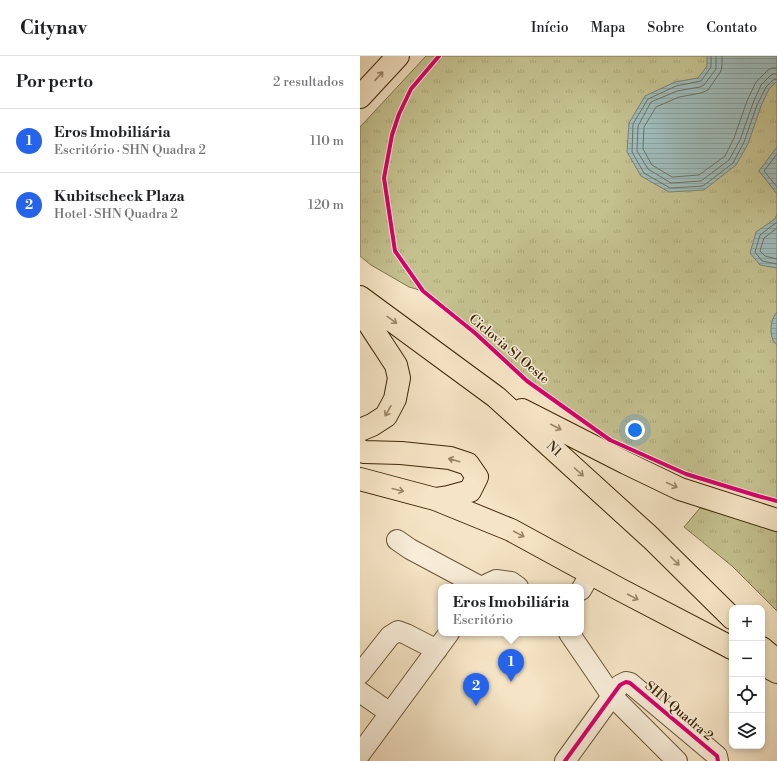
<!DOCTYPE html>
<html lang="pt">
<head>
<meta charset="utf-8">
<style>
	:root { --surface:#fff; --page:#f6f6f6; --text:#202124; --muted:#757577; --line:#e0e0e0; --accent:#2563eb }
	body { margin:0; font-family:"Libre Bodoni",serif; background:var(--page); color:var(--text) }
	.controls { position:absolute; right:12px; bottom:12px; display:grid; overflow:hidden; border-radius:8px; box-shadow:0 2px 6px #0003 }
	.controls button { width:36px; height:36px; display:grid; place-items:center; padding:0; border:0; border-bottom:1px solid var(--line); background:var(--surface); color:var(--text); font:20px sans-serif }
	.you { position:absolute; left:275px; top:374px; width:14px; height:14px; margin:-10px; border:3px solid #fff; border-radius:50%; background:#1a73e8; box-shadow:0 0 0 6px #1a73e833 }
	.badge { display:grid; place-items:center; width:26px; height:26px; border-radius:50%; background:var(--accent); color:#fff; font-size:13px; font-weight:700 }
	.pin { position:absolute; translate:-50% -33px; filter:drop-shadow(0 1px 2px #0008) }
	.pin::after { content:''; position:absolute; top:21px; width:14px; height:12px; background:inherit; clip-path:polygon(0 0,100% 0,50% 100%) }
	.popup { position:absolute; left:78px; top:528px; width:146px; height:52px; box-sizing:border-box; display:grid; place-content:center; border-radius:8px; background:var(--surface); filter:drop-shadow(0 1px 3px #0005); font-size:13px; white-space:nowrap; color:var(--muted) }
	.popup b { font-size:15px; color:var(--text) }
	.popup::after { content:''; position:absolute; left:50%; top:100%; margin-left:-8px; border:8px solid transparent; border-top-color:var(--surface) }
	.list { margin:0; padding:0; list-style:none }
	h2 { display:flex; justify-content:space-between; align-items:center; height:52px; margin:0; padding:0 16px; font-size:17px }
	h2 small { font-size:13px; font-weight:400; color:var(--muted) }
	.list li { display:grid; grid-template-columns:26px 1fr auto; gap:12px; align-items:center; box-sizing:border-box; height:64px; padding:0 16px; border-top:1px solid var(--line) }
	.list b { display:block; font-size:15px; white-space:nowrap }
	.list p { margin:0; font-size:13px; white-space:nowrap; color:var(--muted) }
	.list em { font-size:13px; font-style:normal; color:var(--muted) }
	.icon { flex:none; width:22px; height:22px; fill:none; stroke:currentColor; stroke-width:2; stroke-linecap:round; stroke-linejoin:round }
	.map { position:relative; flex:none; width:417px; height:705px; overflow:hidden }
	header { display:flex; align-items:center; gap:24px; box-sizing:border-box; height:56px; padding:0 20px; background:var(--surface); border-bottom:1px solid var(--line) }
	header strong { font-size:19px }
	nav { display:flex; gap:22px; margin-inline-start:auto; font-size:14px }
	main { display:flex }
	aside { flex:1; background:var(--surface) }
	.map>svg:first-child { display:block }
	.grass { fill:url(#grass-tufts); stroke:#82744a }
	.water { fill:url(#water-rules); stroke:#798174 }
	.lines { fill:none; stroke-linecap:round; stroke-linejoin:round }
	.shore { stroke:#6f7262; stroke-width:1 }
	.minor-casing { stroke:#6c5636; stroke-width:22 }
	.major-casing { stroke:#3f2606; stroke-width:24 }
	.highway-casing { stroke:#3f2606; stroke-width:24 }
	.minor { stroke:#f8edd9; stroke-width:20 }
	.major { stroke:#f5e4c5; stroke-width:22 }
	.highway { stroke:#f5e4c5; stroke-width:22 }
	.cycleway-casing { stroke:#f8edd9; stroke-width:6 }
	.cycleway { stroke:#d6006c; stroke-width:4 }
	.oneway { stroke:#9a8566 }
	.labels { text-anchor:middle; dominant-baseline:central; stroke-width:3; stroke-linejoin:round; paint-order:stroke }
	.street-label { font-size:13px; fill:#3f2606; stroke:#f8edd9 }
</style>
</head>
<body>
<header>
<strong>Citynav</strong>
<nav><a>Início</a><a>Mapa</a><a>Sobre</a><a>Contato</a></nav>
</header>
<main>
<aside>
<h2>Por perto<small>2 resultados</small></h2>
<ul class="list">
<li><span class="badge">1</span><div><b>Eros Imobiliária</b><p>Escritório · SHN Quadra 2</p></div><em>110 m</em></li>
<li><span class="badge">2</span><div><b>Kubitscheck Plaza</b><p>Hotel · SHN Quadra 2</p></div><em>120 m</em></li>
</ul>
</aside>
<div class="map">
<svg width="417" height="705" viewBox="0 0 417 705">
	<defs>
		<pattern id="grass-tufts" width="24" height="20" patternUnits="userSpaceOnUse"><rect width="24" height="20" fill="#c4c18f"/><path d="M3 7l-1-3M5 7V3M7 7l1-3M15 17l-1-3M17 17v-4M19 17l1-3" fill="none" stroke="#a9a67a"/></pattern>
		<pattern id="water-rules" width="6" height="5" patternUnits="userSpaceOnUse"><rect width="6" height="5" fill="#9fbdbd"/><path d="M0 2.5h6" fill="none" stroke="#8aa2a1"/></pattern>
	</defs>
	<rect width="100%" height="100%" fill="#f5e4c5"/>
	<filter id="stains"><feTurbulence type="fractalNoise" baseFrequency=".005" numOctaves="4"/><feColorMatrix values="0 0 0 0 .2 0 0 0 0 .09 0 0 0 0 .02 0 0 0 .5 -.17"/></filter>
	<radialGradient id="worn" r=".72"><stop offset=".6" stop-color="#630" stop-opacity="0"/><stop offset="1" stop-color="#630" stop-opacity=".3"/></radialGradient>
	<path class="grass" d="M66,0H417V445L398,440L326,418L250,384L167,325L115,277L63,235L49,231L11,209L0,200V71Z
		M340,452L417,471V555L372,510L324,471Z"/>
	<path class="water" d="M347,0H417V25L409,33L401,50L388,88L376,109L344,134L309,136L281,120L267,96L269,67L285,40L315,26L338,22L347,10Z
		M417,91V138L399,115Z
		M417,158V212L400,209L390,197L396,176L415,163Z
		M417,256V289C408,282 410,263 417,256Z"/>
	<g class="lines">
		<path class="shore" d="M351,0V11L341,25L316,30L288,43L273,68L272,96L284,117L310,132L343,130L373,107L384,86L397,49L406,31L413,24L417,23
			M356,0V13L344,29L340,31L317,35L291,46L278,70L277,95L288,113L311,127L341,125L369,104L380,84L393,47L401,29L410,20L413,18H417
			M362,0V9L361,15L348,34L341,37L319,41L296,51L284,71L283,93L292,109L312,121L339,119L365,100L374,82L387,45L396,26L408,14L412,12H417
			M417,98L404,115L417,131
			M417,166L400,179L395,196L402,205L417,208
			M417,172L404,182L400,195L405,200L417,203"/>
		<defs>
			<path id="minor" d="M37,484L50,493L121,531
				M121,531L136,524L151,526L158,531
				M221,534L231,517
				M209,577L252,640L317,705
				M0,618L30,580L38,575L46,578L77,594
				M0,636L30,657
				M0,698L89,577
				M205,705L260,629L266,626L270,627L357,700L358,705"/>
			<path id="major" d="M0,41L38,0
				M0,394L4,396L41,397L90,402L108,408L117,421L110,435L88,441L75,443
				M0,423L75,443L151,474L259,533L372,592
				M402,608L417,616"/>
			<path id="highway" d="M0,241L136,341L291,482L372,562
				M0,254L36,309L39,322L35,343L26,360L12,369L0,374
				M162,354L266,407L320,433L417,464
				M402,592L417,605"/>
		</defs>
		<use href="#minor" class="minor-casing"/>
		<use href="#major" class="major-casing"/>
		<use href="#highway" class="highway-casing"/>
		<use href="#minor" class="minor"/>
		<use href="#major" class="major"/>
		<use href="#highway" class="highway"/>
		<defs>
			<path id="cycleway" d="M79,0L51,33L39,58L32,79L24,122L35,195L63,235L115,277L167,325L250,384L326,418L398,440L417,445
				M205,705L260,629L266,626L270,627L357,700L358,705"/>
		</defs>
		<use href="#cycleway" class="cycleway-casing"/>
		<use href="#cycleway" class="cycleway"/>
	</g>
	<defs><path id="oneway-shaft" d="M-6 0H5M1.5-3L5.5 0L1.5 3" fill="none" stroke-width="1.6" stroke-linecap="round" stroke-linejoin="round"/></defs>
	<g class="oneway">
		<use href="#oneway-shaft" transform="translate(19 20) rotate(-47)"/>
		<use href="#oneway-shaft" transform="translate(32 264) rotate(36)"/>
		<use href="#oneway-shaft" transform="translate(28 355) rotate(119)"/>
		<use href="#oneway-shaft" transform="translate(196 371) rotate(27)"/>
		<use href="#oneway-shaft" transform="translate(94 404) rotate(-164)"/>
		<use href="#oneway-shaft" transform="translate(219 416) rotate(42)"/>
		<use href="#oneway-shaft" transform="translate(312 429) rotate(25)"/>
		<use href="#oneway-shaft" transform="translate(38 434) rotate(14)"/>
		<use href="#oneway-shaft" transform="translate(159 478) rotate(28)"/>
		<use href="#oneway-shaft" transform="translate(315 505) rotate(45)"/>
		<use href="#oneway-shaft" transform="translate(273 541) rotate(28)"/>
	</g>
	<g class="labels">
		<g class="street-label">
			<text transform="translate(149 293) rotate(40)">Ciclovia S1 Oeste</text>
			<text transform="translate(194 393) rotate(42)">N1</text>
			<text transform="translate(319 655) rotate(40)">SHN Quadra 2</text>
		</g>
	</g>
	<rect width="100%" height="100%" filter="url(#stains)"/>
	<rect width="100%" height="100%" fill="url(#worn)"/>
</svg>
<div class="controls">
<button>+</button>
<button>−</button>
<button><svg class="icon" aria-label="locate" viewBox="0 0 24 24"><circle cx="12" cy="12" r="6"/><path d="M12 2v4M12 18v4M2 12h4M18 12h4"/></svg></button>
<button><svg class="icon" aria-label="layers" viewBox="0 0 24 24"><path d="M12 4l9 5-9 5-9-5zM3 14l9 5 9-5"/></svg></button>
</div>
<div class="you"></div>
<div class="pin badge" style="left:151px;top:626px">1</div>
<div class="popup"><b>Eros Imobiliária</b>Escritório</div>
<div class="pin badge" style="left:116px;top:650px">2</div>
</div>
</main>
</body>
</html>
